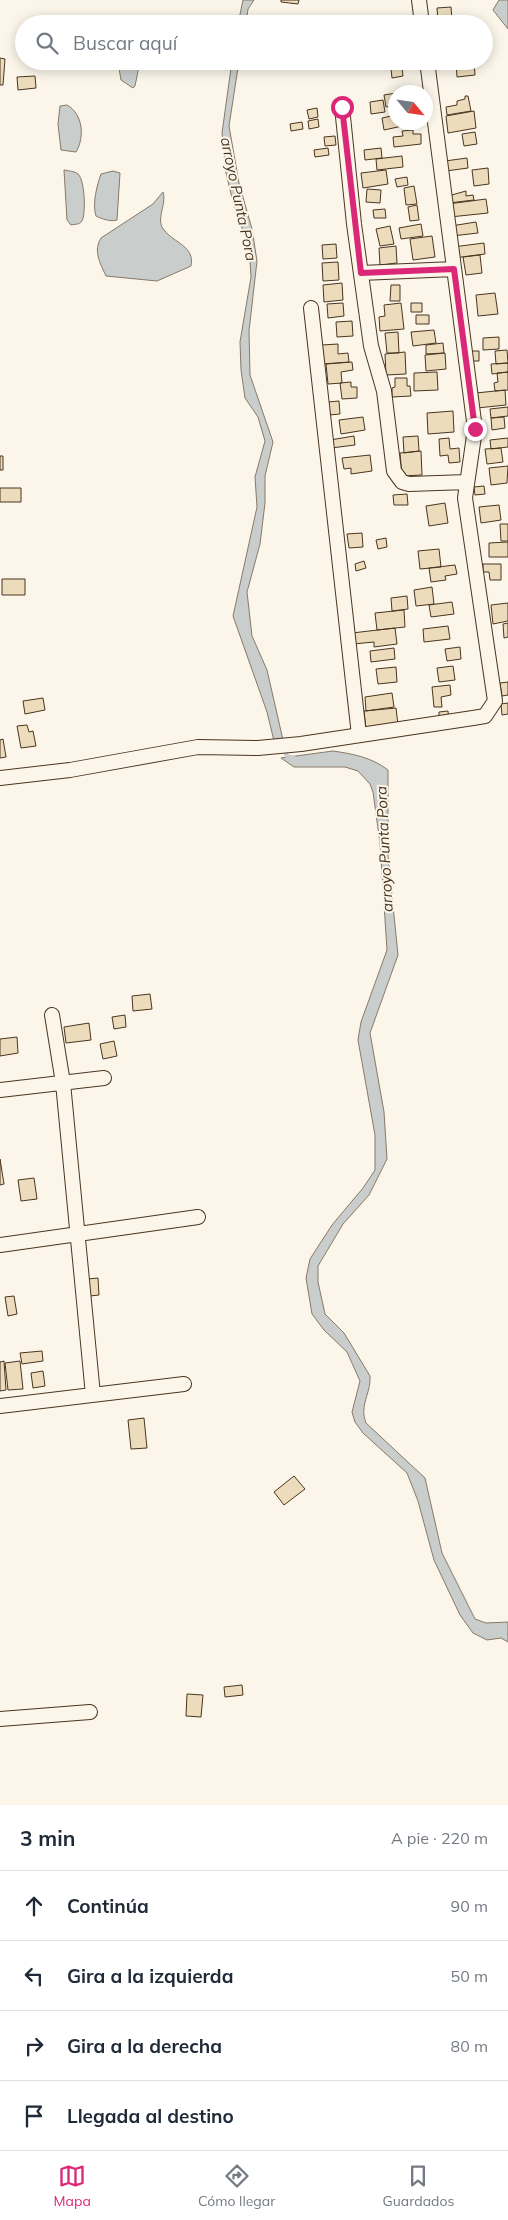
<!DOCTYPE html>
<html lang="es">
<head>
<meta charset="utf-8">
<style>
	:root { --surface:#fff; --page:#f2f2f3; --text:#1f2937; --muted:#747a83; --line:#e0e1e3; --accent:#db2777 }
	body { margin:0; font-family:Mulish,sans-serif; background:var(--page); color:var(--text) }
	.compass { position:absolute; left:388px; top:85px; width:45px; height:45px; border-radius:50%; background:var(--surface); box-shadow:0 2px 12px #0003; rotate:119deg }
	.stop { position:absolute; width:15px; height:15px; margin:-11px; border:4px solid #db2777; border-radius:50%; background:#fff }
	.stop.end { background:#db2777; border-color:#fff; box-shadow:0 1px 5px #0008 }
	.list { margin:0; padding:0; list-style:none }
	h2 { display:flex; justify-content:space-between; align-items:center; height:65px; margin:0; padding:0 20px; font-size:21px }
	h2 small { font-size:16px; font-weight:400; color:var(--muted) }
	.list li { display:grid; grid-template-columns:32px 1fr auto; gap:15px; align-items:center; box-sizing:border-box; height:70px; padding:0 20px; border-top:1px solid var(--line) }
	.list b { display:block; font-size:19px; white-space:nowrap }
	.list em { font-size:16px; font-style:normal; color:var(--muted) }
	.icon { flex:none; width:28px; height:28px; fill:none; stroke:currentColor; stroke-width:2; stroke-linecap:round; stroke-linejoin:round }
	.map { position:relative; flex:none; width:508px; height:1805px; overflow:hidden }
	.search { position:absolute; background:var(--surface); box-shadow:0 2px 12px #0003; left:15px; right:15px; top:15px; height:55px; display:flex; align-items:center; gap:12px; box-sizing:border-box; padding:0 18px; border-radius:28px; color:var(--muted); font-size:19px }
	.sheet { height:345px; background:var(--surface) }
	nav { display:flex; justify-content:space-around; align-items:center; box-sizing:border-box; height:70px; border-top:1px solid var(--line); background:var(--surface); font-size:14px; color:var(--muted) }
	nav a { display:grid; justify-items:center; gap:2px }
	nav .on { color:var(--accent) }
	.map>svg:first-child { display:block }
	.water { fill:#c9cecd; stroke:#887966 }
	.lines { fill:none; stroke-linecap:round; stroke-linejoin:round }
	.stream { stroke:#c9cecd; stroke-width:4 }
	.building { fill:#ecdcbc; stroke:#4a3520 }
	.minor-casing { stroke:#4a3520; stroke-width:16 }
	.minor { stroke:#fbf6e9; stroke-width:14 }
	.route { stroke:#db2777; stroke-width:6 }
	.labels { text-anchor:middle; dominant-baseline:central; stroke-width:4; stroke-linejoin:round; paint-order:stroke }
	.water-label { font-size:15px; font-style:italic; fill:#4a3520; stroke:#fbf6e9 }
</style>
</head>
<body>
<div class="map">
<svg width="508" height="1805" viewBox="0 0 508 1805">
	<rect width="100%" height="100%" fill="#fbf6e9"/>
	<path class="water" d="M243,0H254L248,9L246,24H238Z
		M499,0H508V29L493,10Z
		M121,61H140L135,86L133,88L121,80L119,68Z
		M232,61H239L229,126L239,183L252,229L257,261L249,331L250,375L273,442L265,476V503L260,544L247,592L252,636L267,670L283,740L274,741L267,712L233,616L257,507L255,477L265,441L258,417L245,398L241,370L240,342L251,277L249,243L236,215L226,173L222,133Z
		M67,105C83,114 85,137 76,152L61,150L58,124L60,106Z
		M64,170C68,171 75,171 78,174C85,180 86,214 82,221C79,225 75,224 71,225L67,220Z
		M113,171L120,173L117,220C111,222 102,219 96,216C92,204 97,185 101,174Z
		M163,192C167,205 155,219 164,230C174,243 195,246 191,266L157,281L106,276C100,263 93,251 101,238L153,204Z
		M333,751C353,754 371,757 388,770V856L398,955L370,1033L384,1112L387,1159L369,1195L343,1224L318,1266V1282L325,1314L344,1333L370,1376C371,1394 359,1405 366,1423L425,1478L442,1553L475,1619L486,1623L508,1622V1642L501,1638L487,1640L473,1633L460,1615L434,1560L418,1501L407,1473L363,1433L355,1422L352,1412L360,1381L347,1352L324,1330L312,1314L306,1278L310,1259L332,1225L363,1188L375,1170V1135L358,1040L361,1022L387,950L380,843L373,792L370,784L358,771L345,767H294L281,758Z"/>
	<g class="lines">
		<path class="stream" d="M284,748L287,756L294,758"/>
	</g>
	<path class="building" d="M281,0H299L298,4L281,2Z
		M451,7L452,20L438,21L437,8Z
		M365,18L366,24H352V19Z
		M0,58L5,59L3,85H0Z
		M474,61L475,75L457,77L456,62Z
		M402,68L403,76L392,78L391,69Z
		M35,76L36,88L18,90L17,77Z
		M396,93V105L386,107L384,95Z
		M465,96H468L471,111L447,115L446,107L457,105V101L465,99Z
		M383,100L385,112L371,114L370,102Z
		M317,108L318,117L309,119L307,110Z
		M474,111L476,128L448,133L446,116Z
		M396,115V122H406L407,125L384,130L382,118Z
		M318,119L319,127L309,129L308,121Z
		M302,122L303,129L291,131L290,124Z
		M413,130V134H421V144L394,147L393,137L403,136L402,131Z
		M475,132L477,144L464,146L462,134Z
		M335,136L336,145L325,146L324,137Z
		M328,148L329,155L315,157L314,150Z
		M381,148L382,158L365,160L364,150Z
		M402,156L403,167L377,170L376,159Z
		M467,158L468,168L446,171L445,161Z
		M488,168L489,184L474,186L472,170Z
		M386,170L388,184L363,188L361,173Z
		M407,177L408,185L397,187L395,179Z
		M414,186L417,204L406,205L404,188Z
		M367,189L381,190L380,203L366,202Z
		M466,191V196L473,195L474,200L449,203L448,196Z
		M486,199L488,213L450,217L448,204Z
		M417,205L419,220L410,221L408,207Z
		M385,209L386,218H374L373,210Z
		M476,222L478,233L452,236L451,226Z
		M421,224L423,236L401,239L399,228Z
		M390,226L394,244L380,246L376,229Z
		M432,236L435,257L413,260L410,239Z
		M484,243L485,254L454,258L453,247Z
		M336,244L337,258L323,259L322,245Z
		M396,246L397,263L380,265L379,248Z
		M480,255L482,273L466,275L463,257Z
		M338,262L339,280L323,281L322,263Z
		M342,283L343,300L324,302L323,285Z
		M391,285H400V301H390Z
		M495,293L498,314L478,316L476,295Z
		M343,303L344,316L328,318L327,304Z
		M401,303L404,329L380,331L379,317L385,316L384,305Z
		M411,303H422V312H411Z
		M416,315H429V324H416Z
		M352,321L353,336L337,337L336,322Z
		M434,330L436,343L413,346L411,332Z
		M398,332L399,353H387L385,333Z
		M499,337V349L483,350V338Z
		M443,343L444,353L426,354V345Z
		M338,344V354L348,353L349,362L323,364L322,345Z
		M507,350L508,363L496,364L495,351Z
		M467,351H479V361H467Z
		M405,352L406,374L386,375L385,354Z
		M445,353L446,369L426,371L425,355Z
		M352,362L353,370L341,372L342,383L328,384L326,364Z
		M508,363V372L492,374L491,364Z
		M437,372L438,390L414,391V373Z
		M508,372V390L495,391L494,383L498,382L497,373Z
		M395,378H407V386H410L411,396L392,397V388L395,387Z
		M351,382V387H357V398L342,399L340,383Z
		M505,390L506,405L477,408L476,393Z
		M339,401L340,414L329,415L328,402Z
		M508,407V416L491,418L490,409Z
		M453,411L454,432L428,434L427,413Z
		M363,417L365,430L341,434L339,420Z
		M504,417L505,428L492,430L491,418Z
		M354,436L355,445L331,448L330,440Z
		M418,436L419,451L404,453L403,437Z
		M449,438L450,449L459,448L460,462L449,463L448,455L440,456L439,439Z
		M508,438V447L491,449L490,440Z
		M501,448L503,462L487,464L485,449Z
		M421,451L422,475L402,476L400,453Z
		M370,455L372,471L351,474V468L344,469L342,458Z
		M0,456H3V470H0Z
		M508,466L507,483L491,485L489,468Z
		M484,486L485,494L475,495L474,487Z
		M0,488H21V502H0Z
		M407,494L408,505H394L393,495Z
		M445,503L448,523L429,526L426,506Z
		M499,505L501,520L481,523L479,507Z
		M500,524H508V541H501Z
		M362,533L363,547L349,548L347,534Z
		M386,538L387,547L378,549L376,540Z
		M508,542V557H489V543Z
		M439,549L441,567L420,569L418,551Z
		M364,561L366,568L356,571L355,564Z
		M483,564H501V580H490L489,572H483Z
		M455,565L457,574L445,576L446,580L431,582L429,568Z
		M2,579H25V595H2Z
		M432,587L434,604L416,606L414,590Z
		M407,596L408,609L392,611L391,598Z
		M452,602L454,614L431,617L429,605Z
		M508,603V621L493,624L491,605Z
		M404,610L405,627L377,630L375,613Z
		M508,623V637L504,638L503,624Z
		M448,626L450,639L424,642L423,629Z
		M395,628L397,644L374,647V642L353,644L352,633Z
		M460,647L461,659L447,661L445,649Z
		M394,648L395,659L371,662L370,651Z
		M453,666L455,680L439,682L437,668Z
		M396,667L397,682L378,684L376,669Z
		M508,682V695L502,696L500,683Z
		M450,685L451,695L441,697L442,707H434L432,687Z
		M392,693L394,707L366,711L365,697Z
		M43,698L45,710L25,714L23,701Z
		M508,703V714L502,715L501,704Z
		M396,708L398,725L366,729L364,711Z
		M448,711L449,721L439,722V712Z
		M27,725L29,732L33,731L36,746L21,748L17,726Z
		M3,739L6,757L0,758V740Z
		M150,994L152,1009L133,1011L132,996Z
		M125,1015L126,1027L114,1029L112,1017Z
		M89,1023L91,1040L66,1043L64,1027Z
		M17,1037L18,1053L0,1056V1039Z
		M114,1041L117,1056L103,1059L100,1044Z
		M0,1159L4,1184L0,1185Z
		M34,1178L37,1199L21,1201L18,1180Z
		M98,1278L99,1295L90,1296L88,1279Z
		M14,1296L17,1314L8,1316L5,1297Z
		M42,1351L43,1361L22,1364L20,1353Z
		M4,1361L6,1390L0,1391V1362Z
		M20,1361L23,1389L8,1390L5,1363Z
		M43,1371L45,1386L33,1388L31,1373Z
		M144,1418L147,1448L131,1449L128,1420Z
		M294,1476L305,1489L284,1505L274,1492Z
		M242,1685L243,1695L225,1697L224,1687Z
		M187,1694L203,1695L201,1717L186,1716Z"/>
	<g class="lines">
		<defs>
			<path id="minor" d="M419,0L422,24
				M342,107L354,224L371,346L384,391L394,471L402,482L409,484L467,482
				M361,273L454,269
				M311,308L359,735
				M0,778L70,770L198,747L258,748L301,744L473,718L485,716L495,701L465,498L475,429L427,61
				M52,1015L63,1083L93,1395
				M0,1090L104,1078
				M0,1245L198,1217
				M0,1406L184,1384
				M0,1719L90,1712"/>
		</defs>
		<use href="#minor" class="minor-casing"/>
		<use href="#minor" class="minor"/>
	</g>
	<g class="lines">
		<path class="route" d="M342,107L361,273L454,269L475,429"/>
	</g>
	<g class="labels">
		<g class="water-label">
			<text transform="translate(239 199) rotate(78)">arroyo Punta Pora</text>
			<text transform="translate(384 849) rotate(-93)">arroyo Punta Pora</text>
		</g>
	</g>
</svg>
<svg class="compass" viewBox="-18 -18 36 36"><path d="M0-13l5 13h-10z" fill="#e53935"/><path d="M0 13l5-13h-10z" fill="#747a83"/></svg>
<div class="stop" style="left:342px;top:107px"></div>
<div class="stop end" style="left:475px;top:429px"></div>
<div class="search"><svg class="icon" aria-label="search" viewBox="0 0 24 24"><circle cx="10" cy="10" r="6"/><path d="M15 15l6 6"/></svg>Buscar aquí</div>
</div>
<section class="sheet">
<h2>3 min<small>A pie · 220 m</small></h2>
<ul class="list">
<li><svg class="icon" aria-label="ahead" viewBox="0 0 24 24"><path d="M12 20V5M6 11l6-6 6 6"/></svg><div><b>Continúa</b></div><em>90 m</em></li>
<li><svg class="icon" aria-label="left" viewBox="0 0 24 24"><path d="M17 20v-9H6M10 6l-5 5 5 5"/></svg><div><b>Gira a la izquierda</b></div><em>50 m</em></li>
<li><svg class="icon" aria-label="right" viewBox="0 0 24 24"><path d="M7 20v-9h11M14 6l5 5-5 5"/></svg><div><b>Gira a la derecha</b></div><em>80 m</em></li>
<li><svg class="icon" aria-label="arrive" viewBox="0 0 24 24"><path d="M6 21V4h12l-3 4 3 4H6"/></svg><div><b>Llegada al destino</b></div></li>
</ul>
</section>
<nav>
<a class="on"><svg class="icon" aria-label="map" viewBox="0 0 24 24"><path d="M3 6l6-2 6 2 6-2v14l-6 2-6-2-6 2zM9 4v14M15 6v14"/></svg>Mapa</a>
<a><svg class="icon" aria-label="directions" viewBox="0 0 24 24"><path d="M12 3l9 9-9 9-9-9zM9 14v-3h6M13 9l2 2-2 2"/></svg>Cómo llegar</a>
<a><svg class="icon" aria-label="saved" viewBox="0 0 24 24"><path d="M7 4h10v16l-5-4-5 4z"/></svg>Guardados</a>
</nav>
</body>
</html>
